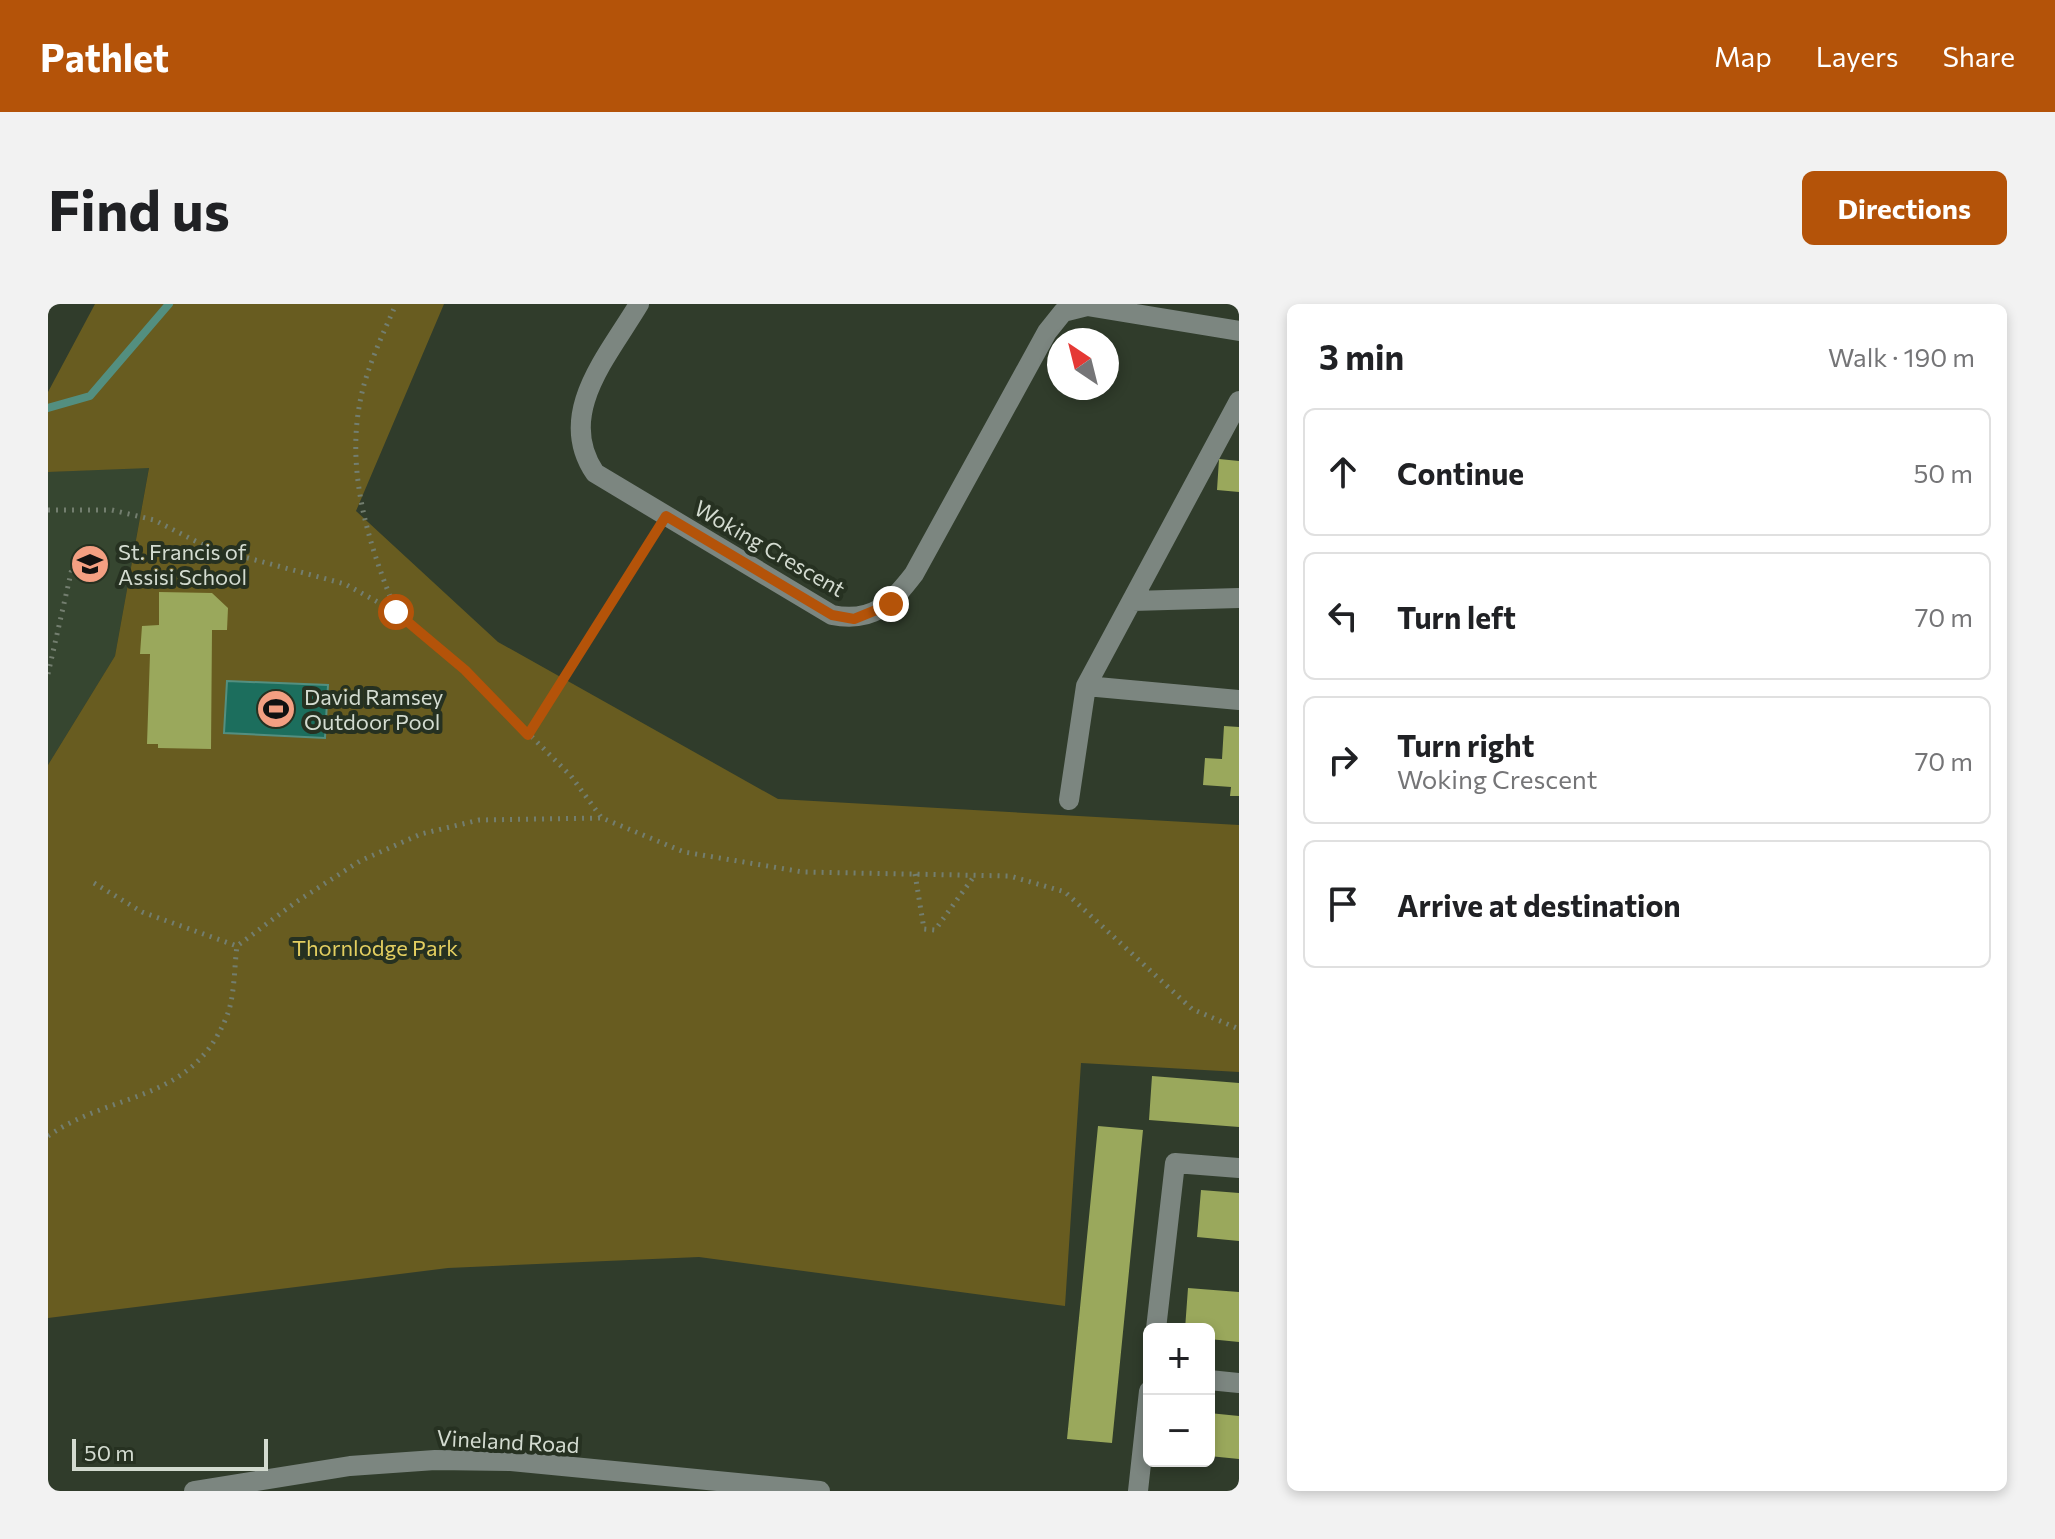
<!DOCTYPE html>
<html lang="en">
<head>
<meta charset="utf-8">
<style>
	:root { --surface:#fff; --page:#f2f2f2; --text:#202124; --muted:#757577; --line:#e0e0e0; --accent:#b45309 }
	body { margin:0; font-family:Commissioner,sans-serif; background:var(--page); color:var(--text) }
	.controls { position:absolute; right:24px; bottom:24px; display:grid; overflow:hidden; border-radius:12px; box-shadow:0 4px 12px #0003 }
	.controls button { width:72px; height:72px; display:grid; place-items:center; padding:0; border:0; border-bottom:2px solid var(--line); background:var(--surface); color:var(--text); font:40px sans-serif }
	.compass { position:absolute; left:999px; top:24px; width:72px; height:72px; border-radius:50%; background:var(--surface); box-shadow:0 4px 12px #0003; rotate:325deg }
	.scale { position:absolute; left:24px; bottom:20px; width:196px; box-sizing:border-box; padding-left:8px; border:4px solid #d3dbd0; border-top:0; font-size:22px; line-height:28px; white-space:nowrap; color:#d3dbd0; -webkit-text-stroke:6px #263121; paint-order:stroke }
	.stop { position:absolute; width:24px; height:24px; margin:-18px; border:6px solid #b45309; border-radius:50%; background:#fff }
	.stop.end { background:#b45309; border-color:#fff; box-shadow:0 2px 8px #0008 }
	.list { margin:0; padding:0; list-style:none }
	h2 { display:flex; justify-content:space-between; align-items:center; height:104px; margin:0; padding:0 32px; font-size:34px }
	h2 small { font-size:26px; font-weight:400; color:var(--muted) }
	.list li { display:grid; grid-template-columns:52px 1fr auto; gap:24px; align-items:center; box-sizing:border-box; height:128px; margin:0 16px 16px; padding:0 16px; border:2px solid var(--line); border-radius:12px }
	.list b { display:block; font-size:30px; white-space:nowrap }
	.list p { margin:0; font-size:26px; white-space:nowrap; color:var(--muted) }
	.list em { font-size:26px; font-style:normal; color:var(--muted) }
	.icon { flex:none; width:44px; height:44px; fill:none; stroke:currentColor; stroke-width:2; stroke-linecap:round; stroke-linejoin:round }
	.map { position:relative; flex:none; width:1191px; height:1187px; overflow:hidden; border-radius:12px }
	header { display:flex; align-items:center; gap:48px; box-sizing:border-box; height:112px; padding:0 40px; background:var(--accent); color:#fff }
	header strong { font-size:38px }
	nav { display:flex; gap:44px; margin-inline-start:auto; font-size:28px }
	.intro { display:flex; align-items:center; justify-content:space-between; box-sizing:border-box; height:192px; padding:0 48px }
	h1 { margin:0; font-size:56px }
	.button { padding:20px 36px; border-radius:12px; background:var(--accent); color:#fff; font-size:28px; font-weight:700 }
	main { display:flex; gap:48px; padding:0 48px }
	aside { flex:1; background:var(--surface); border-radius:12px; box-shadow:0 4px 12px #0003 }
	.map>svg:first-child { display:block }
	.built { fill:#364630 }
	.green { fill:#685c20 }
	.water { fill:#1c6e5d; stroke:#538f80; stroke-width:2 }
	.lines { fill:none; stroke-linecap:round; stroke-linejoin:round }
	.stream { stroke:#538f80; stroke-width:8 }
	.building { fill:#9aa85c }
	.path { stroke:#737e6f; stroke-width:5; stroke-dasharray:2 6; stroke-linecap:butt }
	.minor { stroke:#7c8680; stroke-width:20 }
	.route { stroke:#b45309; stroke-width:10 }
	.labels { text-anchor:middle; dominant-baseline:central; stroke-width:8; stroke-linejoin:round; paint-order:stroke }
	.street-label { font-size:22px; fill:#d3dbd0; stroke:#263121 }
	.poi-label { font-size:22px; fill:#d3dbd0; stroke:#263121; text-anchor:start }
	.park-label { font-size:22px; fill:#e3ce60; stroke:#263121 }
</style>
</head>
<body>
<header>
<strong>Pathlet</strong>
<nav><a>Map</a><a>Layers</a><a>Share</a></nav>
</header>
<div class="intro"><h1>Find us</h1><a class="button">Directions</a></div>
<main>
<div class="map">
<svg width="1191" height="1187" viewBox="0 0 1191 1187">
	<rect width="100%" height="100%" fill="#303c2b"/>
	<path class="built" d="M101,163L67,352L0,461V168Z"/>
	<path class="green" d="M47,0H396L308,207L450,338L730,495L1191,521V768L1033,759L1017,1002L651,953L400,964L0,1014V461L67,352L101,164L0,168V88Z"/>
	<path class="water" d="M179,377L280,381L277,434L176,429Z"/>
	<g class="lines">
		<path class="stream" d="M0,104L42,92L121,0"/>
	</g>
	<path class="building" d="M1171,155L1191,157V188L1169,186Z
		M111,288L164,289L180,304L179,326H164L163,445L110,444V440H99L102,350H92L94,322L111,321Z
		M1176,422L1191,423V492H1182L1183,483L1155,481L1157,454L1174,455Z
		M1104,772L1191,779V823L1101,816Z
		M1050,822L1095,826L1064,1139L1019,1135Z
		M1153,886L1191,889V937L1149,933Z
		M1140,984L1191,988V1038L1161,1035V1025H1137Z
		M1161,1109L1191,1112V1155L1161,1152Z"/>
	<g class="lines">
		<path class="path" d="M0,206H64L106,216L159,243L297,280L348,308L417,366L523,472L553,513
			M348,307C321,242 298,169 312,98C318,65 335,30 348,0
			M0,370L25,260
			M480,431L607,229
			M867,570L876,625L887,626L927,571
			M46,579L94,608L189,642L248,598L312,557L373,530L431,516L554,514L636,548L755,568L962,572L1017,588L1144,705L1191,725
			M0,832C65,787 143,799 178,714C187,694 186,664 189,642"/>
		<path class="minor" d="M591,0C560,52 507,110 547,169L784,311C825,319 843,300 866,270L999,28L1015,8L1039,2L1191,27
			M1084,297L1191,294
			M1038,382L1191,396
			M1021,496L1038,382L1191,97
			M1108,1025L1127,859L1191,864
			M1161,1076L1191,1079
			M146,1187L302,1162L387,1156L463,1157L772,1187
			M1090,1187L1101,1087"/>
	</g>
	<g class="lines">
		<path class="route" d="M348,308L417,366L480,431L618,212L784,311L806,315L843,300"/>
	</g>
	<defs>
		<symbol id="school-disc" viewBox="-11 -11 22 22"><circle r="9.5" fill="#f39f82" stroke="#263121"/><path d="M0-5L7-2L0 1L-7-2ZM-4 1L0 2.5L4 1V4Q0 6-4 4Z" fill="#111"/></symbol>
		<symbol id="stadium-disc" viewBox="-11 -11 22 22"><circle r="9.5" fill="#f39f82" stroke="#263121"/><path d="M0-5a6.5 5 0 1 0 0 10a6.5 5 0 1 0 0-10ZM-3.5-1.8h7v3.6h-7Z" fill="#111"/></symbol>
	</defs>
	<g fill-rule="evenodd">
		<use href="#school-disc" x="20" y="238" width="44" height="44"/>
		<use href="#stadium-disc" x="206" y="383" width="44" height="44"/>
	</g>
	<g class="labels">
		<g class="street-label">
			<text transform="translate(722 244) rotate(30)">Woking Crescent</text>
			<text transform="translate(460 1137) rotate(3)">Vineland Road</text>
		</g>
		<g class="poi-label">
			<text x="70" y="247">St. Francis of<tspan x="70" dy="25">Assisi School</tspan></text>
			<text x="256" y="392">David Ramsey<tspan x="256" dy="25">Outdoor Pool</tspan></text>
		</g>
		<g class="park-label">
			<text x="327" y="643">Thornlodge Park</text>
		</g>
	</g>
</svg>
<div class="controls">
<button>+</button>
<button>−</button>
</div>
<svg class="compass" viewBox="-18 -18 36 36"><path d="M0-13l5 13h-10z" fill="#e53935"/><path d="M0 13l5-13h-10z" fill="#757577"/></svg>
<div class="scale">50 m</div>
<div class="stop" style="left:348px;top:308px"></div>
<div class="stop end" style="left:843px;top:300px"></div>
</div>
<aside>
<h2>3 min<small>Walk · 190 m</small></h2>
<ul class="list">
<li><svg class="icon" aria-label="ahead" viewBox="0 0 24 24"><path d="M12 20V5M6 11l6-6 6 6"/></svg><div><b>Continue</b></div><em>50 m</em></li>
<li><svg class="icon" aria-label="left" viewBox="0 0 24 24"><path d="M17 20v-9H6M10 6l-5 5 5 5"/></svg><div><b>Turn left</b></div><em>70 m</em></li>
<li><svg class="icon" aria-label="right" viewBox="0 0 24 24"><path d="M7 20v-9h11M14 6l5 5-5 5"/></svg><div><b>Turn right</b><p>Woking Crescent</p></div><em>70 m</em></li>
<li><svg class="icon" aria-label="arrive" viewBox="0 0 24 24"><path d="M6 21V4h12l-3 4 3 4H6"/></svg><div><b>Arrive at destination</b></div></li>
</ul>
</aside>
</main>
</body>
</html>
